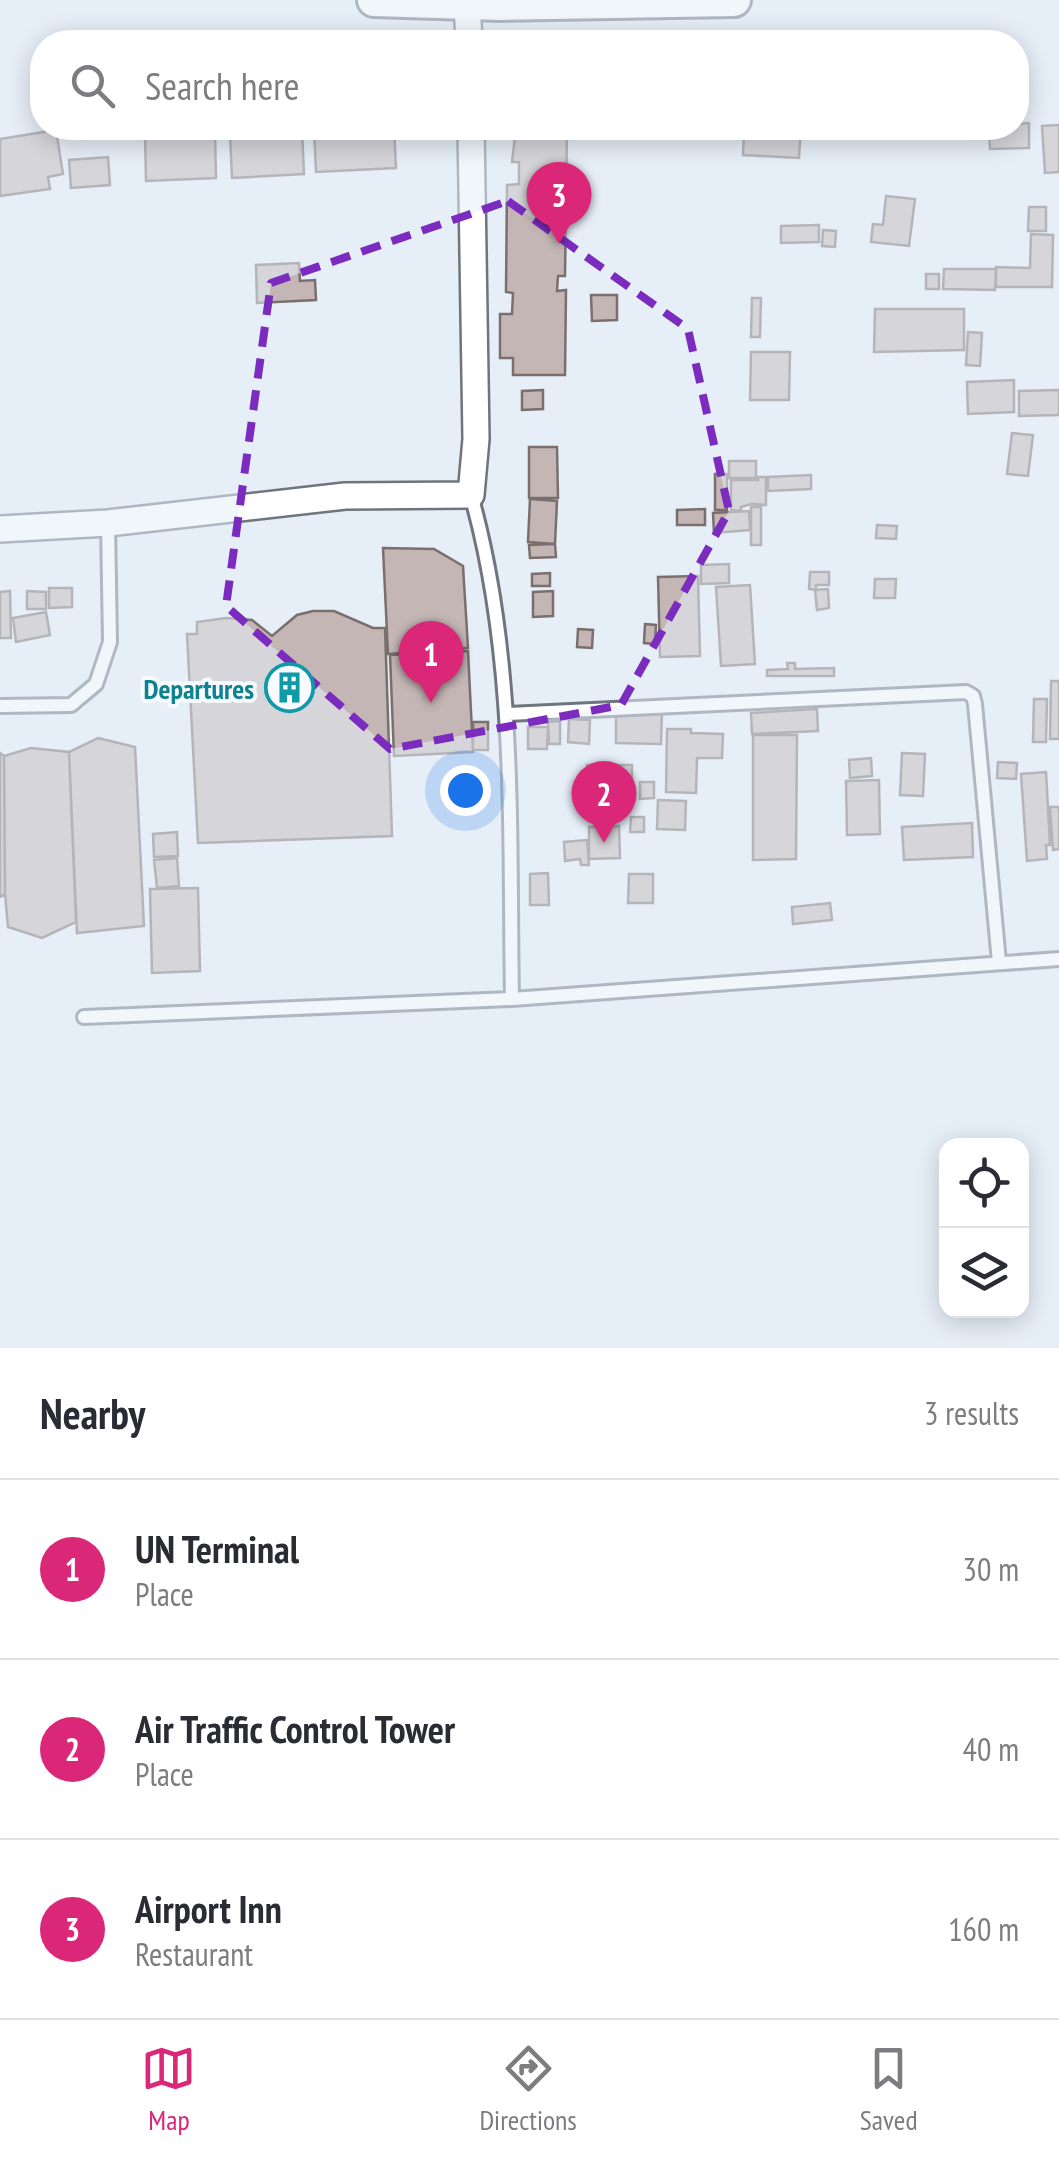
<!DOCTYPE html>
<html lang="en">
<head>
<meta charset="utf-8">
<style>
	:root { --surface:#fff; --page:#f2f2f3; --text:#2b2b33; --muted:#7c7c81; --line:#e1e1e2; --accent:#db2777 }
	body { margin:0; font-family:"PT Sans Narrow",sans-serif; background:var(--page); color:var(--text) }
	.controls { position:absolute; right:30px; bottom:30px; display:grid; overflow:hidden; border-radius:20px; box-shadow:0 5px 25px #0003 }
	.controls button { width:90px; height:90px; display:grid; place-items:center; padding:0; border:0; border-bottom:2px solid var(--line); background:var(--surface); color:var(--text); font:50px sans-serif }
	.you { position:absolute; left:465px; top:790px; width:35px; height:35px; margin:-25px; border:8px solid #fff; border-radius:50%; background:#1a73e8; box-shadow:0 0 0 15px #1a73e833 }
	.badge { display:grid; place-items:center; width:65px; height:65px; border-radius:50%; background:var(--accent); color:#fff; font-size:32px; font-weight:700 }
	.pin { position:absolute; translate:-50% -82px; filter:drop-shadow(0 2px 5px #0008) }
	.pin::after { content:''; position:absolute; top:52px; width:35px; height:30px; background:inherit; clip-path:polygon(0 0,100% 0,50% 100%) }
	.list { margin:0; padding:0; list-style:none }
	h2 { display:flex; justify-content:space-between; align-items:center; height:130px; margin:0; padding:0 40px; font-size:42px }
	h2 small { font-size:32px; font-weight:400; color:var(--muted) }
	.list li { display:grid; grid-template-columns:65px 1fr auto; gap:30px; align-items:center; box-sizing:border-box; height:180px; padding:0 40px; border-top:2px solid var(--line) }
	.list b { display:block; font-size:38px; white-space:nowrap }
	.list p { margin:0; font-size:32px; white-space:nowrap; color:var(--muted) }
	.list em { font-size:32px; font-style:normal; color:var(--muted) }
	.icon { flex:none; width:55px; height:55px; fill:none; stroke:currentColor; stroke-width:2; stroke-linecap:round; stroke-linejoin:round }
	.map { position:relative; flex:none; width:1059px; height:1348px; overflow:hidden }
	.search { position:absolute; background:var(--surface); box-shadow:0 5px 25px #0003; left:30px; right:30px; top:30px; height:110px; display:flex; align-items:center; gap:25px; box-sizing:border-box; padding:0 35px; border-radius:40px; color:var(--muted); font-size:38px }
	.sheet { height:670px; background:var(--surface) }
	nav { display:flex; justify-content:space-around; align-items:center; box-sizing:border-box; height:140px; border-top:2px solid var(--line); background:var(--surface); font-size:28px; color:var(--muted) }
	nav a { display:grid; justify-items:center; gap:5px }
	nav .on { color:var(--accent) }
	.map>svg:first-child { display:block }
	.building { fill:#c4b6b5; stroke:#7b6f6e; stroke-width:2.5 }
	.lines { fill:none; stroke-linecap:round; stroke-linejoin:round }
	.service-casing { stroke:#6e757d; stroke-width:18 }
	.minor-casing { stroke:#6e757d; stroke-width:30 }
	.tertiary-casing { stroke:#6e757d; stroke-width:38 }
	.service { stroke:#fff; stroke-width:12 }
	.minor { stroke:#fff; stroke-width:25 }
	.tertiary { stroke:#fff; stroke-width:32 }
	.marked { fill:none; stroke:#7b2cbf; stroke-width:8; stroke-dasharray:20 12; stroke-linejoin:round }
	.labels { text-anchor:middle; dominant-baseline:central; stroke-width:8; stroke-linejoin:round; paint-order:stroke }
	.culture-label { font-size:28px; font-weight:bold; fill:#0d838f; stroke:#f7fbff; text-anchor:end }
</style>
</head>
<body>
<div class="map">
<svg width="1059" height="1348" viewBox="0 0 1059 1348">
	<rect width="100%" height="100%" fill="#e6eef8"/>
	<path class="building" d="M1029,123V148L990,149L989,128H1016V124Z
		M1059,125V172L1045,173L1042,126Z
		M314,128H394L396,168L316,172Z
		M516,128H567L565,276H558L557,291L566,290L565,375H513V358H500V314H512L513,293L506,292L507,185L519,184V162H512Z
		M585,128H606V137H585Z
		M744,128H801L799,158L743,155Z
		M302,129L304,174L232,178L230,133Z
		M56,130L63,174L48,177L50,189L0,196V139Z
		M215,132L216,178L146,181L145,135Z
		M108,157L110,185L71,188L69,160Z
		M886,196L915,199L909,246L871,242L873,224L883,225Z
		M1029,207H1046V231H1028Z
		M819,225V242L781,243V226Z
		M823,230L836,231L835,247L822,246Z
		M1031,234L1053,235L1052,287H996V267L1030,268Z
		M299,263L300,281L315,280L316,300L257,303L256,265Z
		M944,269H996L995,290L943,289Z
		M926,274H939V289H926Z
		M591,295H617V320L592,321Z
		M752,298H761L760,337H751Z
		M875,309H964V350L874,352Z
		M968,332L982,333L980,366L966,365Z
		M751,352H790L789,400H750Z
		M1014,380V412L968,414L967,382Z
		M543,390V409L522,410V391Z
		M1059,390V415L1019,416V391Z
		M1012,433L1033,435L1028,476L1007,474Z
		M529,447H557L558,498H529Z
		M729,461H756V478H729Z
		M715,474H727V510H715Z
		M811,475V489L768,491V477Z
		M758,477H766V505L751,504L741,507V511L731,510V480H758Z
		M530,499L557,501L555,544L528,542Z
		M751,507H761V545H751Z
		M705,509V525H677V510Z
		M749,511L750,530L714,533L713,513Z
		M877,525L897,526L896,539L876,538Z
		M555,544L556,557L530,558L529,545Z
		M383,548L434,549L463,566L468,648L388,654Z
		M729,564V583L701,584V565Z
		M810,572H829V585H816V590L809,589Z
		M550,573V586H532V574Z
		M698,576L700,656L660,657L658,577Z
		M875,579H896L895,598H874Z
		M750,585L755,664L721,666L716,587Z
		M49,588H72V607L49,608Z
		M828,589L829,608L817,610L815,590Z
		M10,591L11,638H0V592Z
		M27,591L46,592V609H27Z
		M553,591V616L533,617V592Z
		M313,611H334L373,628H385L392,836L198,843L187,634H197V622L226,618L252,620L272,636L297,615Z
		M46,612L50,635L16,642L13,618Z
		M645,624L656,625L655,644L644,643Z
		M578,629L593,630L592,648L577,647Z
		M468,651L473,752L394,756L390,655Z
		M787,663H795V669L834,668V676H767V670L788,669Z
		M1051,681H1059V739H1050Z
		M1034,699H1047L1046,742H1033Z
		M817,709L818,731L752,734L751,713Z
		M616,712H662L661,744L616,743Z
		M569,719L590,720L589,744L568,742Z
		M560,721V744H549L548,722Z
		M473,722H488V750H473Z
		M528,727H548L547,749H528Z
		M667,729H691V733L723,734L722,758H697L696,793L666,792Z
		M753,735H797L796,859L753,860Z
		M98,738L135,747L144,926L77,933L69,752Z
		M31,748L69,752L76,922L42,938L8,927L5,894L4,756Z
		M0,753L4,756L5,894L0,897Z
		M902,753L925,754L923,796L900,795Z
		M871,758L872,776L850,778L849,760Z
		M998,762L1017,763L1016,779L997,778Z
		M587,765H632V794L587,795Z
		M1046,772L1050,845H1046L1047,859L1027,861L1021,774Z
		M879,780L880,834L847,835L846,781Z
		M640,782H654V798L640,799Z
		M658,800L686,801L685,830L657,829Z
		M1050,807H1059V849L1053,850Z
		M631,817H644V832H630Z
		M972,823L973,857L904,860L902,827Z
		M619,826L620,858L589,859V827Z
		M177,832L178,856L154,857L153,834Z
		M587,840L589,865H581L580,859L565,861L564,842Z
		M177,858L179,886L157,888L154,860Z
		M548,873L549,905H530V874Z
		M629,874H653V903H628Z
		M198,888L200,971L152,973L150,889Z
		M830,903L832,920L793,924L792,907Z"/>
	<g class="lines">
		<defs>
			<path id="service" d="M471,495C517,658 509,832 512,999
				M0,706L71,705L96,684L110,642L108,523
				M506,714L966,692L973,696L975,704L999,962
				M84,1017L512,999L1059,959"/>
			<path id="minor" d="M467,1L469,42
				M0,529L108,523L345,496L471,495L476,439L471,128"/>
			<path id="tertiary" d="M374,0L500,4L734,0"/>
		</defs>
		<use href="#service" class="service-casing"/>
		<use href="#minor" class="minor-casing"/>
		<use href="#tertiary" class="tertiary-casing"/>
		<use href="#service" class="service"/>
		<use href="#minor" class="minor"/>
		<use href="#tertiary" class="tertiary"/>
	</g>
	<path d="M0 0H1059V1348H0ZM508,201L688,329L729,511L621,705L390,749L226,606L271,283Z" fill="#e6eef8" fill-opacity=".55" fill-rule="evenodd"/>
	<path class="marked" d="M508,201L688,329L729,511L621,705L390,749L226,606L271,283Z"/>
	<defs>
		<symbol id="building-ring" viewBox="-11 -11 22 22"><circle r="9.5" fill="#f7fbff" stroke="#0f9aa8" stroke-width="1.5"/><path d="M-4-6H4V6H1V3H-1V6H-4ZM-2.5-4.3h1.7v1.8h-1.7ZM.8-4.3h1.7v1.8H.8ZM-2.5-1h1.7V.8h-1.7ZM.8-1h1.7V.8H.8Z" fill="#0f9aa8"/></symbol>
	</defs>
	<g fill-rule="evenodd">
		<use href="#building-ring" x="262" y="660" width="55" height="55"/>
	</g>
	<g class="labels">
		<g class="culture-label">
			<text x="254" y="688">Departures</text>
		</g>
	</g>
</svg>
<div class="controls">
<button><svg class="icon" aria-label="locate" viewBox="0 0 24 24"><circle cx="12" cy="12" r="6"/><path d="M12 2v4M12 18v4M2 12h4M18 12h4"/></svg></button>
<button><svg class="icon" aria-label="layers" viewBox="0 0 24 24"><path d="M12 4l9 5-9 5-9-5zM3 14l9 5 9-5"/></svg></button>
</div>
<div class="you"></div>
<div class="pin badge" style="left:431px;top:703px">1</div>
<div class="pin badge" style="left:604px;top:843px">2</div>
<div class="pin badge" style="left:559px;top:244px">3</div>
<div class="search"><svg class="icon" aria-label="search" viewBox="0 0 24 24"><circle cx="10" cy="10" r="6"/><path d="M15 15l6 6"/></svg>Search here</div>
</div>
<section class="sheet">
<h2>Nearby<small>3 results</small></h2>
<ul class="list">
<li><span class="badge">1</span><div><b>UN Terminal</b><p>Place</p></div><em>30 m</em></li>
<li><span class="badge">2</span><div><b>Air Traffic Control Tower</b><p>Place</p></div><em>40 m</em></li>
<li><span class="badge">3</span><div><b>Airport Inn</b><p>Restaurant</p></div><em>160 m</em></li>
</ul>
</section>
<nav>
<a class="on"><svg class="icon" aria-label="map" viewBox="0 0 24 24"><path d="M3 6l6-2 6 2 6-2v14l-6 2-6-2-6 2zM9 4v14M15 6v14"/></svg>Map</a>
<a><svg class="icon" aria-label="directions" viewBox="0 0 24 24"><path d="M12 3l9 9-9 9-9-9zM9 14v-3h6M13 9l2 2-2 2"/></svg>Directions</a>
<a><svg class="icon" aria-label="saved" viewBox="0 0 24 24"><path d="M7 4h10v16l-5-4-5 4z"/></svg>Saved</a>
</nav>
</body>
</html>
